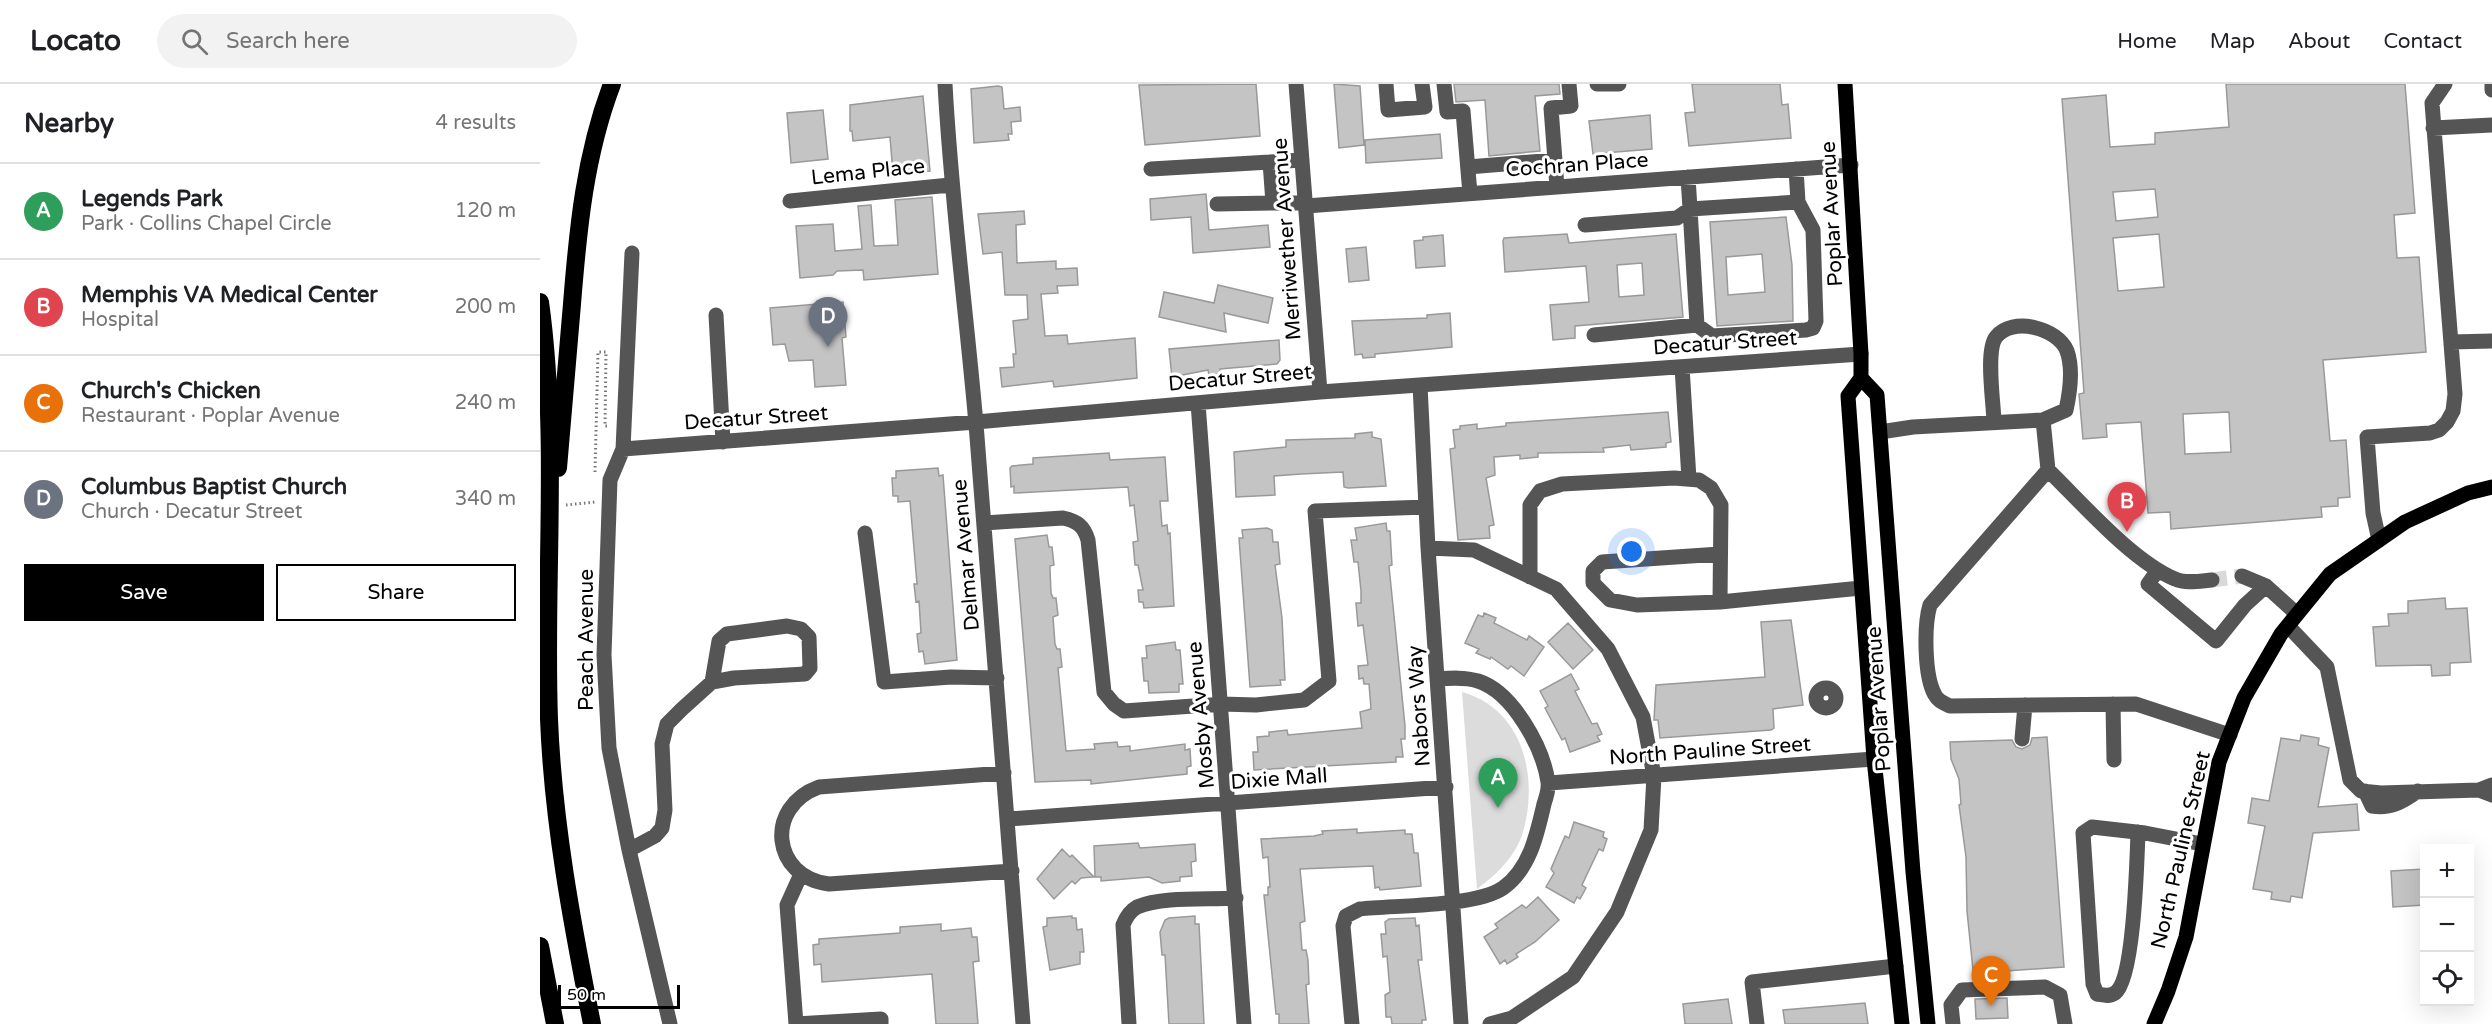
<!DOCTYPE html>
<html lang="en">
<head>
<meta charset="utf-8">
<style>
	:root { --surface:#fff; --page:#f2f2f2; --text:#202124; --muted:#757577; --line:#e0e0e0; --accent:#000 }
	body { margin:0; font-family:"Varela Round",sans-serif; background:var(--page); color:var(--text) }
	.controls { position:absolute; right:18px; bottom:18px; display:grid; overflow:hidden; border-radius:0px; box-shadow:0 6px 24px #0002 }
	.controls button { width:54px; height:54px; display:grid; place-items:center; padding:0; border:0; border-bottom:2px solid var(--line); background:var(--surface); color:var(--text); font:30px sans-serif }
	.scale { position:absolute; left:18px; bottom:15px; width:122px; box-sizing:border-box; padding-left:6px; border:3px solid #000; border-top:0; font-size:16px; line-height:21px; white-space:nowrap; color:#000; -webkit-text-stroke:4px #fff; paint-order:stroke }
	.you { position:absolute; left:1092px; top:468px; width:21px; height:21px; margin:-15px; border:4px solid #fff; border-radius:50%; background:#1a73e8; box-shadow:0 0 0 9px #1a73e833 }
	.badge { display:grid; place-items:center; width:39px; height:39px; border-radius:50%; background:var(--accent); color:#fff; font-size:20px; font-weight:700 }
	.pin { position:absolute; translate:-50% -50px; filter:drop-shadow(0 2px 3px #0008) }
	.pin::after { content:''; position:absolute; top:32px; width:21px; height:18px; background:inherit; clip-path:polygon(0 0,100% 0,50% 100%) }
	.list { margin:0; padding:0; list-style:none }
	h2 { display:flex; justify-content:space-between; align-items:center; height:78px; margin:0; padding:0 24px; font-size:26px }
	h2 small { font-size:20px; font-weight:400; color:var(--muted) }
	.list li { display:grid; grid-template-columns:39px 1fr auto; gap:18px; align-items:center; box-sizing:border-box; height:96px; padding:0 24px; border-top:2px solid var(--line) }
	.list b { display:block; font-size:22px; white-space:nowrap }
	.list p { margin:0; font-size:20px; white-space:nowrap; color:var(--muted) }
	.list em { font-size:20px; font-style:normal; color:var(--muted) }
	.actions { display:flex; gap:12px; padding:18px 24px }
	.actions a { flex:1; padding:14px 0; border:2px solid var(--accent); border-radius:0px; text-align:center; font-size:21px; color:var(--accent) }
	.actions .main { background:var(--accent); color:#fff }
	.icon { flex:none; width:33px; height:33px; fill:none; stroke:currentColor; stroke-width:2; stroke-linecap:round; stroke-linejoin:round }
	.map { position:relative; flex:none; width:1952px; height:940px; overflow:hidden }
	header { display:flex; align-items:center; gap:36px; box-sizing:border-box; height:84px; padding:0 30px; background:var(--surface); border-bottom:2px solid var(--line) }
	header strong { font-size:28px }
	nav { display:flex; gap:33px; margin-inline-start:auto; font-size:21px }
	.search { width:420px; height:54px; background:var(--page); display:flex; align-items:center; gap:15px; box-sizing:border-box; padding:0 21px; border-radius:33px; color:var(--muted); font-size:22px }
	main { display:flex }
	aside { flex:1; background:var(--surface) }
	.map>svg:first-child { display:block }
	.green { fill:#dcdcdc }
	.building { fill:#c4c4c4; stroke:#999; stroke-width:1.5; fill-rule:evenodd }
	.lines { fill:none; stroke-linecap:round; stroke-linejoin:round }
	.minor-tunnel { stroke:#d9d9d9; stroke-width:15; stroke-dasharray:15 8; stroke-linecap:butt }
	.path { stroke:#777; stroke-width:3; stroke-dasharray:1.5 3; stroke-linecap:butt }
	.minor { stroke:#555; stroke-width:15 }
	.major { stroke:#000; stroke-width:15 }
	.highway { stroke:#000; stroke-width:18 }
	.labels { text-anchor:middle; dominant-baseline:central; stroke-width:6; stroke-linejoin:round; paint-order:stroke }
	.street-label { font-size:21px; fill:#000; stroke:#fff }
</style>
</head>
<body>
<header>
<strong>Locato</strong>
<div class="search"><svg class="icon" aria-label="search" viewBox="0 0 24 24"><circle cx="10" cy="10" r="6"/><path d="M15 15l6 6"/></svg>Search here</div>
<nav><a>Home</a><a>Map</a><a>About</a><a>Contact</a></nav>
</header>
<main>
<aside>
<h2>Nearby<small>4 results</small></h2>
<ul class="list">
<li><span class="badge" style="background:#2e9e5b">A</span><div><b>Legends Park</b><p>Park · Collins Chapel Circle</p></div><em>120 m</em></li>
<li><span class="badge" style="background:#e0444e">B</span><div><b>Memphis VA Medical Center</b><p>Hospital</p></div><em>200 m</em></li>
<li><span class="badge" style="background:#e8710a">C</span><div><b>Church's Chicken</b><p>Restaurant · Poplar Avenue</p></div><em>240 m</em></li>
<li><span class="badge" style="background:#6b7280">D</span><div><b>Columbus Baptist Church</b><p>Church · Decatur Street</p></div><em>340 m</em></li>
</ul>
<div class="actions"><a class="main">Save</a><a>Share</a></div>
</aside>
<div class="map">
<svg width="1952" height="940" viewBox="0 0 1952 940">
	<rect width="100%" height="100%" fill="#fff"/>
	<path class="green" d="M922,608C983,625 999,693 983,748C976,772 956,791 937,805Z"/>
	<path class="building" d="M716,0L720,52L605,61L599,1Z
		M794,0L820,2L824,61L799,64Z
		M914,0H1019L1020,10L995,12L1000,67L949,72L945,16L916,18Z
		M1152,0H1240L1242,21L1248,20L1251,54L1149,62L1145,29L1155,28Z
		M1686,0H1865L1875,129L1854,131L1857,174L1879,173L1886,268L1783,276L1790,357L1806,356L1810,413L1798,414V422L1781,423L1782,433L1631,445L1630,428L1608,429L1601,338L1566,340L1567,353L1543,355L1539,310L1544,309L1522,15L1566,11L1570,63L1615,60V49L1689,43ZM1615,105L1618,133L1576,137L1573,108ZM1619,150L1624,203L1578,207L1573,154ZM1689,328L1691,368L1645,370L1643,330Z
		M458,2L462,3L464,25L480,23L481,37L471,38L472,50H468L469,56L434,59L431,5Z
		M383,12L390,87L353,90L350,53L313,57L312,47H310V21Z
		M283,26L288,75L251,79L247,29Z
		M1110,31L1112,65L1053,70L1049,37Z
		M900,50L902,74L826,79L825,56Z
		M666,110L669,146L728,141L730,163L653,169L651,133L611,136L610,115Z
		M392,113L398,190L324,196L323,186L297,187L293,191L260,194L256,142L293,140L295,167L322,165L318,122L331,121L334,162L358,161L355,116Z
		M484,127L485,140L476,141L477,179L516,177V185L537,184L538,201L517,202L518,209L501,210L505,252L527,251L528,260L595,254L597,294L514,303L513,297L462,303L460,284L474,283L473,270H476L473,237L488,235L487,211H465L462,168L443,170L438,130Z
		M1246,133L1252,181L1253,237L1177,242L1170,138ZM1222,170L1225,208L1188,211L1186,173Z
		M1027,150L1029,159L1136,150L1143,233L1035,242V254L1013,256L1010,221L1049,218L1046,182L965,188L963,157L964,154ZM1102,179L1104,211L1079,213L1077,181Z
		M903,151L905,182L876,184L874,157L883,156V153Z
		M826,163L829,196L809,198L806,165Z
		M678,201L733,214L728,239L684,229L686,248L619,233L624,208L674,219Z
		M303,218L306,253L302,254L306,301L275,303L273,276L249,277L245,260L233,261L230,224Z
		M910,229L912,263L835,270V273L823,274L822,270L815,271L812,237L887,234V231Z
		M739,256L740,276L737,280L680,285V290L669,291L668,286L632,293L629,265Z
		M1128,328L1131,358L1126,359V363L1091,366L1090,361L1063,364L1064,368L998,369V373L980,375V371L954,373L955,391L946,394L954,441L949,442L950,454L918,456L910,365L915,364L913,346L920,345V342L937,340V345L966,342V339Z
		M832,348V353L841,355L846,402L808,404L804,403L803,388L761,390L734,392L735,411L696,413L694,368L746,363V356L815,354V350Z
		M569,369L570,376L625,373L628,417H620L622,442L627,441L628,450L630,449L634,522L604,524L603,518H599L598,506H603L598,481H595L593,458L598,457L594,421L590,422L588,403L474,409V402L471,403L470,384L472,382L493,380V374Z
		M398,384L399,392L403,391L417,576L385,580L383,567L379,568L377,550L381,549L379,517L376,518L374,500H377L370,417L358,418V412H353L352,394H356V387Z
		M846,439L847,447H850L852,481L849,482L865,642V655H861L863,673H856V678L714,686L713,668H718L717,653L729,652V648L747,646L748,651L822,644L820,628L831,625L829,600H824L823,594L819,595L818,582L828,581L823,541L818,542L816,519H821V507L818,478H814L811,456H817L815,444Z
		M727,444L732,446L733,458H738L740,480L735,481L742,534L745,596H740L741,601L710,603L699,454H703L702,446Z
		M507,451L509,463H512L514,481L510,482V486L511,509L513,514H516L518,531L513,533L515,560L517,565H520L522,583L518,584L526,667L555,665L554,660L577,658L578,663L590,662V667L645,660V666L650,665L651,682L647,683V690L551,700V696L495,698L475,455Z
		M1905,514L1906,525L1927,524L1931,578L1910,579V591L1892,592L1891,581L1836,582L1833,543L1849,542L1848,530L1868,529V517Z
		M944,529L956,534L954,539L987,556L989,552L1004,563L984,592L971,582L968,585L951,573L950,575L936,569L939,565L925,559L938,531L943,533Z
		M1251,536L1263,621L1233,625L1234,644L1231,646L1120,654L1118,636H1114L1116,601L1225,593L1221,538Z
		M1028,539L1053,566L1033,585L1008,558Z
		M635,558L636,566H640L641,577L643,600H639V608L609,609L608,597H604L602,574H607L606,562Z
		M1031,590L1039,605L1035,607L1052,640L1057,639L1062,650L1057,652L1060,657L1030,668L1025,654L1022,656L1005,624L1008,622L1000,607Z
		M1761,651L1779,654L1778,661L1789,664L1778,723L1817,720L1819,746L1773,749L1762,814L1751,812L1750,818L1731,815L1732,808L1713,805L1725,742L1708,739L1712,714L1729,717L1741,654L1760,657Z
		M1507,653L1524,883L1466,887V895L1434,896L1427,827L1426,773L1419,721L1421,720L1419,695L1411,675L1410,658L1472,656L1476,663L1482,665L1490,661L1492,654Z
		M1034,738L1064,748L1063,753L1067,755L1063,767L1059,765L1042,801L1046,804L1040,815L1037,813L1034,819L1006,803L1014,789L1011,785L1025,752L1029,754Z
		M817,745V749L865,746V750H872L874,769H878L881,802L840,806L839,803L835,804L833,782L760,785L765,837L760,839L762,866H766L768,876L769,900L766,901L769,940H739V930H736L724,811H728V803H730L728,773L723,774L721,755L774,752L783,750L782,747Z
		M598,759L600,764L655,760L656,777L651,778L652,792L640,793V797L622,799L609,793L561,797V793H555L554,762Z
		M522,765L530,773L532,771L554,793L541,794L535,800L532,797L514,815L497,795Z
		M1884,785V821L1853,823L1851,787Z
		M998,813L1019,836L995,858L976,870L978,873L967,880L965,876L960,880L944,853L958,844L955,840L982,821L986,824Z
		M532,832V834H536L537,846L542,845L544,868H540V880L510,886L503,843L507,842V834Z
		M655,832V840H659L664,940H629L625,871H622L620,848L625,836L629,834Z
		M875,834L876,842L879,841L882,876H878L886,936H882V940H852L851,933H846L845,911L850,908L847,872L843,873L841,850H846L845,838L849,835Z
		M401,840V847L431,844L432,853H437L439,877L433,878L438,940H396L392,890L282,898L281,880L274,881L273,861L279,860V855L360,849V843Z
		M1467,914L1468,934L1436,935L1435,915Z
		M1188,915L1192,940H1145L1143,920Z
		M1325,919L1328,940H1245L1243,926Z"/>
	<g class="lines">
		<path class="minor-tunnel" d="M1672,496L1702,492"/>
		<path class="path" d="M55,388L58,268H66L65,342H69
			M26,421L55,418"/>
		<path class="minor" d="M405,0C411,114 426,226 436,340C453,540 469,740 483,940
			M756,0L780,308
			M846,0L848,26L885,23L882,0
			M904,0L907,28L923,27L930,110
			M1057,0H1079
			M1952,0V6
			M1893,44L1952,41
			M762,76L730,78L733,119H766
			M928,83L1015,76
			M611,85L730,78
			M1256,85L1258,118L1273,146L1276,237L1273,244L1266,246L1172,252L1157,241L1150,125L1258,118
			M1017,103L1011,24L1031,22L1029,0
			M250,117L410,101
			M677,120L733,119
			M766,122L1311,81
			M1045,141L1137,134L1150,125L1148,93
			M92,169L83,365L70,396L64,571L69,664L89,766L130,940
			M176,231L183,358
			M1054,251L1157,241
			M1911,258L1952,257
			M1142,283L1149,395
			M880,301L888,464L921,940
			M658,319L704,940
			M1503,336L1508,386L1390,521C1384,541 1384,592 1395,611C1398,617 1404,619 1410,622L1596,620L1690,651
			M1340,348L1373,343L1503,336L1526,326C1530,308 1533,284 1527,267C1518,244 1472,232 1456,253C1445,267 1454,321 1454,339
			M83,365L436,338L780,308L1321,270
			M1508,386C1542,419 1592,477 1635,495C1646,500 1660,497 1672,496
			M444,439L523,434C537,437 544,442 548,456L564,608L574,620L584,627L681,620L716,621L764,616L789,597L775,427L886,423
			M325,449L344,598L411,593L457,594
			M1839,456L1833,429L1827,353L1890,349L1899,346L1907,338L1913,327L1915,310L1892,19L1905,0
			M888,464L934,466L1016,505L1068,565L1103,633L1114,692L1111,746L1077,828L1033,893L972,934L950,940
			M1618,486L1608,500L1676,557L1705,521L1726,502
			M1702,492L1726,502L1757,530
			M990,493V421L1000,407L1022,400L1134,394L1159,396L1171,404L1181,421L1180,518L1321,504
			M1180,518L1097,521L1070,516L1053,499V487L1062,478L1180,470
			M1748,542L1787,583L1810,696L1821,707L1841,709L1939,706
			M1276 614a10 10 0 1 1 20 0a10 10 0 1 1-20 0Z
			M1573,620L1574,676
			M1482,655L1485,621
			M464,689L279,703C224,723 232,793 289,800L472,787
			M1009,699L1334,675
			M1952,701L1939,706L1952,711
			M1825,707L1832,722C1851,725 1862,718 1878,707
			M468,735L906,703
			M1598,748C1597,775 1594,896 1575,909C1569,913 1563,911 1557,910L1553,900L1543,749L1552,743L1605,749L1662,760
			M89,766L115,752L122,744L125,726L122,660L127,640L142,625L172,598L194,594L265,590L270,584L269,553L261,545L247,542L187,550L179,557L172,598
			M256,940L247,821L261,790
			M256,940L341,935V940
			M589,940L583,841C586,833 590,827 597,823C623,812 668,816 696,814
			M812,940L803,842L806,832L820,825C855,821 935,823 963,804C990,785 997,750 1004,720C1006,714 1009,704 1008,698C1003,664 973,608 938,597C925,593 911,594 898,595
			M1217,940L1212,898L1356,882
			M1413,940L1411,921L1422,906L1505,903L1520,911L1525,940"/>
		<path class="major" d="M1305,0L1321,270V294L1308,312L1334,675L1362,940
			M1321,294L1337,311L1373,788L1388,940
			M1614,940L1628,907L1646,853L1679,678L1704,614L1741,550L1790,490L1865,438L1928,409L1952,403"/>
		<path class="highway" d="M0,218C19,355 4,497 9,635C13,738 32,839 52,940
			M18,384C23,330 27,275 32,220C38,144 45,71 72,0
			M0,862L15,940"/>
	</g>
	<g class="labels">
		<g class="street-label">
			<text transform="translate(1037 81) rotate(-4)">Cochran Place</text>
			<text transform="translate(328 88) rotate(-6)">Lema Place</text>
			<text transform="translate(1292 130) rotate(-93)">Poplar Avenue</text>
			<text transform="translate(747 155) rotate(-94)">Merriwether Avenue</text>
			<text transform="translate(1185 259) rotate(-4)">Decatur Street</text>
			<text transform="translate(700 294) rotate(-5)">Decatur Street</text>
			<text transform="translate(216 334) rotate(-4)">Decatur Street</text>
			<text transform="translate(426 471) rotate(-95)">Delmar Avenue</text>
			<text transform="translate(46 556) rotate(-90)">Peach Avenue</text>
			<text transform="translate(1339 615) rotate(-94)">Poplar Avenue</text>
			<text transform="translate(879 622) rotate(-94)">Nabors Way</text>
			<text transform="translate(661 631) rotate(-95)">Mosby Avenue</text>
			<text transform="translate(1170 667) rotate(-4)">North Pauline Street</text>
			<text transform="translate(739 695) rotate(-4)">Dixie Mall</text>
			<text transform="translate(1641 766) rotate(-77)">North Pauline Street</text>
		</g>
	</g>
</svg>
<div class="controls">
<button>+</button>
<button>−</button>
<button><svg class="icon" aria-label="locate" viewBox="0 0 24 24"><circle cx="12" cy="12" r="6"/><path d="M12 2v4M12 18v4M2 12h4M18 12h4"/></svg></button>
</div>
<div class="scale">50 m</div>
<div class="you"></div>
<div class="pin badge" style="left:958px;top:724px;background:#2e9e5b">A</div>
<div class="pin badge" style="left:1587px;top:448px;background:#e0444e">B</div>
<div class="pin badge" style="left:1451px;top:922px;background:#e8710a">C</div>
<div class="pin badge" style="left:288px;top:263px;background:#6b7280">D</div>
</div>
</main>
</body>
</html>
